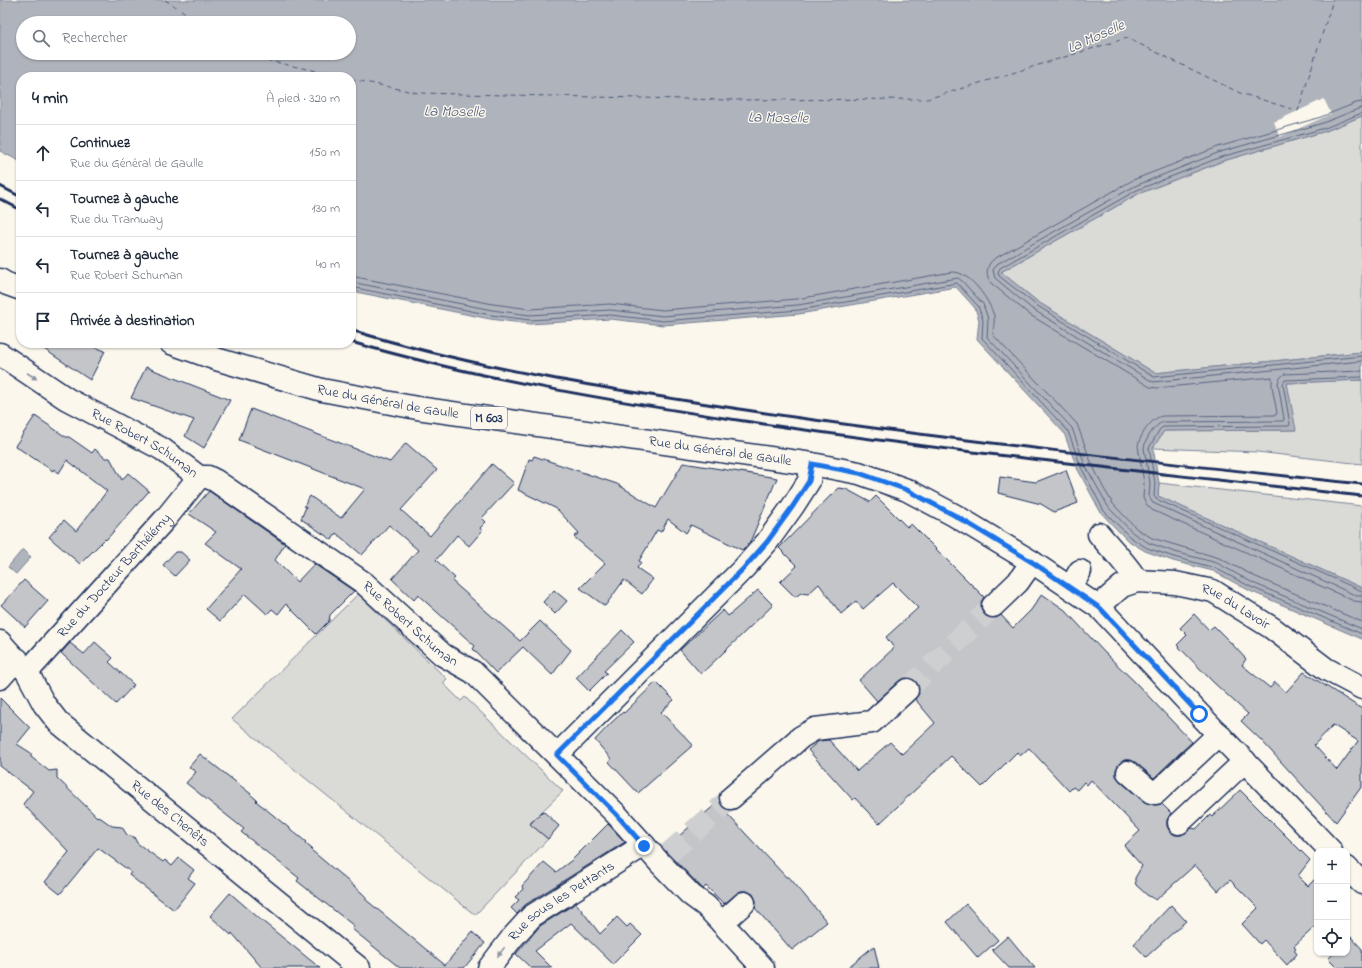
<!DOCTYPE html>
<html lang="fr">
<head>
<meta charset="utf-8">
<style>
	:root { --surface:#fff; --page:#f2f2f3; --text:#1f2937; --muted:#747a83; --line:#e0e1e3 }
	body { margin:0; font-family:"Indie Flower",sans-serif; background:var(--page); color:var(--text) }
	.controls { position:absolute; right:12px; bottom:12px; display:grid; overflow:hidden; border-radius:8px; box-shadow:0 1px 3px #0004 }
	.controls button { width:36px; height:36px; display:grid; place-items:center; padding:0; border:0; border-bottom:1px solid var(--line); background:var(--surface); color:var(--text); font:20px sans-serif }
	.stop { position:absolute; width:12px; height:12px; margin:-9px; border:3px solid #1a73e8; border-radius:50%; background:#fff }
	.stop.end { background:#1a73e8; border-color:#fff; box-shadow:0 1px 4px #0008 }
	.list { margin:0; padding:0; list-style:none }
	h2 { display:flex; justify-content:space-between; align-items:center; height:52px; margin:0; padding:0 16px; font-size:17px }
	h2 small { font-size:13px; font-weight:400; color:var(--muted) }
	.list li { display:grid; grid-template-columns:26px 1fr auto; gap:12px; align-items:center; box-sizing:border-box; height:56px; padding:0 16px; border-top:1px solid var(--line) }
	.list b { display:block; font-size:15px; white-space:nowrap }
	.list p { margin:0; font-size:13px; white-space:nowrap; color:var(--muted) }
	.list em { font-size:13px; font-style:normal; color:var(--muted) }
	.icon { flex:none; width:22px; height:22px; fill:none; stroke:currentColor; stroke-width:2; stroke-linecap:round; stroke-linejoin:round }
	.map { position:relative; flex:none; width:1362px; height:968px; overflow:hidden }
	.search { position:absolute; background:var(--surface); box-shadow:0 1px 3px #0004; left:16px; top:16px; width:340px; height:44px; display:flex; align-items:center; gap:10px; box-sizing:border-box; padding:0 14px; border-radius:22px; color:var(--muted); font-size:15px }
	.panel { position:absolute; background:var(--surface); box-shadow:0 1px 3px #0004; left:16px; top:72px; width:340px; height:276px; border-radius:16px }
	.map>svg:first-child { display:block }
	.green { fill:#dadad7; stroke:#7a849a }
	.water { fill:#afb3bb; stroke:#747e96; fill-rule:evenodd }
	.pier { fill:#fbf7ec }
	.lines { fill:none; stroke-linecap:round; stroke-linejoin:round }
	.shore { stroke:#566483; stroke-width:1 }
	.ferry { stroke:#47577a; stroke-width:1; stroke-dasharray:5 4; stroke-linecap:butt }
	.building { fill:#c3c5c9; stroke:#1b2f5e; fill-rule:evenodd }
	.minor-tunnel { stroke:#cecfd0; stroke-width:22; stroke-dasharray:22 11; stroke-linecap:butt }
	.minor-casing { stroke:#1b2f5e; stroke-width:25 }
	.major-casing { stroke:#1b2f5e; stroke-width:25 }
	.minor { stroke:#fbf7ec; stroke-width:22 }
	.major { stroke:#fbf7ec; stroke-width:22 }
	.rail { stroke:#1b2f5e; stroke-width:3 }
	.oneway { fill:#8b93a5 }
	.route { stroke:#1a73e8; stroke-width:5 }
	.labels { text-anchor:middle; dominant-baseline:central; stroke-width:3; stroke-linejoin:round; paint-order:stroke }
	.shield { fill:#fbf7ec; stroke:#5e6b89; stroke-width:1 }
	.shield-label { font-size:13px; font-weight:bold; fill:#1b2f5e }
	.street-label { font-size:14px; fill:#1b2f5e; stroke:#fbf7ec }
	.water-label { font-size:15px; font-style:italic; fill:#47577a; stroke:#fbf7ec }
</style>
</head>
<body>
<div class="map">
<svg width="1362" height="968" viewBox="0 0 1362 968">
	<rect width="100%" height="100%" fill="#fbf7ec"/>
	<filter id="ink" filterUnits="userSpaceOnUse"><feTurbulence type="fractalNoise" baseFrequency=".025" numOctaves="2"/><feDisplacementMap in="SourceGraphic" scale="8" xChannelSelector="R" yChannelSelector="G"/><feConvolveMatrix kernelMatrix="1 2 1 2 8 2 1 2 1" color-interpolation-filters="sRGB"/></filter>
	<g filter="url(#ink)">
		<path class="green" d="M1362,116V352L1155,373L1038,302L1001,272L1138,194L1223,161L1326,131Z
			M1362,380V464L1257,452L1153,448L1164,431L1295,430L1287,383Z
			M1159,483L1362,506V588L1158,496Z
			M358,594L447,679L443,683L461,701L465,697L563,791L530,823L548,839L475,915L232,719Z"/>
		<path class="water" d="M0,0H1362V116L1326,131L1223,161L1138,194L1001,272L1038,302L1155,373L1362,352V380L1287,383L1296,430L1164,431L1153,448L1159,483L1158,496L1362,588V639L1250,591L1213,571L1173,561L1145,551L1127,540L1101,513L1077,468L1064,433L977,339L979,320L975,308L956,287L799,314L663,325L610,319L530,324L490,319L351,291V77H21V162L0,151ZM23,23H349V53H23Z
			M23,549L31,557L16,574L8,567Z"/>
		<path class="pier" d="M1324,99L1331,114L1280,137L1274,122Z"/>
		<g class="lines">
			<path class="shore" d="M1362,102L1356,103L1321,117L1218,147L1133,180L994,259C986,265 985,275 991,283L1030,315L1150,387L1157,388L1272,377V386L1277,413L1276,415L1163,416C1152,417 1140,435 1138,446L1144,483L1143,498L1147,505L1152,510L1354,601L1362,602
				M1362,108L1358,109L1323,123L1220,152L1135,186L997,264L993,270L995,278L1032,309L1153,382L1362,361
				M1362,113L1325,128L1221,157L1137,190L1000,268L998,272L999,276L1036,305L1154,377L1362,356
				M351,276L493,304L530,309L610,304L663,310L797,299L952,272C970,271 990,301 994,316C995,322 993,329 993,335L1077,424L1091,462L1103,487L1113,504L1137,529L1152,538L1219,558L1256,577L1362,622
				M351,282L492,310L530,315L610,310L663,316L798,305L958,278L962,281L983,304L988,319L987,337L1072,428L1085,465L1109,508L1133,533L1149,543L1175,552L1217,563L1253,583L1362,629
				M351,287L491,315L530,320L610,315L663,321L799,310L957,283L978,306L983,320L982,338L1068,431L1081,467L1104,511L1130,537L1147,548L1174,557L1215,568L1251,587L1362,634
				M1362,371L1284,374L1280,378L1278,383L1284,419L1283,421L1163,422C1154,425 1145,440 1144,448L1150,483L1149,497L1153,503L1357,596H1362
				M1362,377L1285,380L1283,384L1290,424L1289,426L1163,427L1160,429L1149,448L1155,483L1154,496L1156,499L1362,591"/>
			<path class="ferry" d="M165,0L202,23
				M250,53L260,59L344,77
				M351,79L418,93L728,100L927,99L1127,38L1240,93L1298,111L1333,0"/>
		</g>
		<path class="building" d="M35,343H85L105,351L90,380Z
			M146,367L230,400L204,448L185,436L194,420L131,398Z
			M251,409L390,462L406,443L437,470L401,510L430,536L492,464L514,483L482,518L486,522L480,528L482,531L469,546L457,535L436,560L455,578L452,581L520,641L540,621L571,650L552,675L523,647L496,673L473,649L475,646L418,595L414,600L392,579L418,550L389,525L362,555L336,533L332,540L301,519L306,507L304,506L310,496L341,518L365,489L239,440Z
			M35,416L66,437H69L92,453L95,449L105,458H110L122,480L128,473L149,491L106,540L105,539L80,564L49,537L64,520L76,531L107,491L67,460L59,473L54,469L53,471L15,446Z
			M534,456L617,484L656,508L683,463L777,478L750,542L742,550L691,525L686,533L668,519L661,532L657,530L639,561L641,562L637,568L653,579L642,594L624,580L605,606L580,588L605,563L574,537L579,533L557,509L518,490L529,459L532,460Z
			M1066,470L1078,503L1054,512L1041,504L998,493L1000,477L1036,482Z
			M838,488L846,489L870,502L876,496L907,527L911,524L984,597L981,602V609L984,614L989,618H996L1001,615L1013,628L1031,610L1042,594L1065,610L1104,652L1135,682L1170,719L1192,742L1180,753L1154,778L1136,763L1131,760H1124L1119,764L1116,770V776L1120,781L1143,801L1154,805L1162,804L1171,813L1167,820V826L1170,832L1175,835H1181L1192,828L1196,829L1210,815L1212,817L1240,790L1310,860L1298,876L1308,886L1317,877V925L1294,946L1296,948L1294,950L1297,954L1287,965L1264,940L1260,944L1242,924L1258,908L1230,880L1218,891L1195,865L1156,900L1147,895L1136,885L1135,881V878L1142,866L1124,846L1140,831L1091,780L1087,785L1084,782L1077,790L1073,787L1069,791L1029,748L1020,756L1017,752L982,787L951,756L879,824L855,798L853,800L808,750L819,741L829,740L857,771L890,742L902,754L935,723L915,699L919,694V688L916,682L911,678H905L899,681L877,701L859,680L894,648L886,637L918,608L893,583L863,609L856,601L841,614L819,584L808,594L801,593L795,597L780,582L797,566L779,548Z
			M209,491L285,544L275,560L297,582L314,564L354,591L330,615L329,621L316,634L286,604L278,614L272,609L267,614L245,594L220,621L206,609L241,569L205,543L216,532L189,514Z
			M175,552H181L190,560L175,576L163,565Z
			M24,580L48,601L25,627L1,605Z
			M554,590L567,601L555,614L543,602Z
			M758,590L773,605L701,674L680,650L723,610L728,616Z
			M1194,614L1209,630L1214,626L1231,643L1246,659L1242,665L1270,688L1275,682L1286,692L1304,672L1362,709V786L1336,822L1261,740L1241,721L1248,714L1213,682L1177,645L1187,635L1180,628ZM1333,725L1358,741L1337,770L1314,745Z
			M622,630L634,642L604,671L607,673L589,691L576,678Z
			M95,642L113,658L109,662L134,685L116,704L61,653L70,643L84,654Z
			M656,682L674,700L661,712L693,745L638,793L609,762L611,759L595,740L611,723L623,712L624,713Z
			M0,698L30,728L17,744L31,753V757L49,771L57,770V778L97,817L98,816L112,826L122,827L127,835L134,837L137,843L163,862L165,860L172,866L179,858L194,870L188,878L195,883L174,910L129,875L131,872L98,848L60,894L45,882L69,852L23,804L33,791L0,766Z
			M200,754L251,794H250L257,800L256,801L306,842L305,843L312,849L311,850L361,892L367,898L365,899L445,965L472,932L485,943L464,968H400L352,929L354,926L297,881L299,878L241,832L244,829L186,783L196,772L189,767Z
			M717,803L786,877H789L827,922L792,950L755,908L756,901L753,894L747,891H741L736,894L724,904L706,886L703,889L664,849Z
			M543,811L559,826L548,839L530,824Z
			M608,824L625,842L525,905L517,914L511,908L519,900L515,897L523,889L522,886L544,862L556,872L572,860Z
			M230,893L261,920L320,968H262L232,933L231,935L210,916Z
			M576,903L600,934L617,917L627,927L630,924L642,935L613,964L571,923L535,951L552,968H531L516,954L540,926Z
			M966,904L998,940L978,958L947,922Z
			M1171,905L1186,921L1146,957L1134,944Z
			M1008,936L1022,953L1035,968H1009L992,950Z
			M1351,937L1362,949V968H1337L1328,959L1334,953H1347V941Z
			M874,946L879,968H847Z"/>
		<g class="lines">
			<path class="minor-tunnel" d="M907,690L993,606
				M668,854L731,798"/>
			<defs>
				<g id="minor">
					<path id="s1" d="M0,354L67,399L162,449L199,477H208L216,481L364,583L443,655L473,672L616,814L659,862L691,895L706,906L722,923L763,968"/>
					<path d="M1099,534C1112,550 1127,564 1137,581"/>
					<path d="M1071,587L1080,571"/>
					<path d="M993,606L1018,582L1032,562"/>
					<path id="s2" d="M1100,608L1107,599L1122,586L1137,581L1175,583L1213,591L1272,628L1326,669L1362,688"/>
					<path id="s3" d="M0,642L27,672L44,704L58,722L359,968"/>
					<path id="s4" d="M27,672L166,518L199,477"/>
					<path d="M0,678L17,659"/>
					<path d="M557,755L744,568L767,542L793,506L809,481L812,464"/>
					<path d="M1128,772L1151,792L1156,793L1219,734"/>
					<path d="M731,798L801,737L815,729L872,722L907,690"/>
					<path d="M1179,823L1245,761"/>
					<path d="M722,923L744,903"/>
					<path id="s5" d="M489,968L512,938L532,916L644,845"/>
				</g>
				<g id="major">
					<path d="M0,280L7,284L21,289"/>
					<path id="s6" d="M171,343L216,359L322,390L417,408L812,464L859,473L907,490L954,515L1032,562L1100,608L1199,714L1331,851"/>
					<path d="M1347,868L1362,883"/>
				</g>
			</defs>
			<use href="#minor" class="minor-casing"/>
			<use href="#major" class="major-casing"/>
			<use href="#minor" class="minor"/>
			<use href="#major" class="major"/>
			<path class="rail" d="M0,186L21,197
				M0,199L21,210
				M351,330C477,369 609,389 739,409C946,440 1154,462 1362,484
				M351,342C480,379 612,401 744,421C949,452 1156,473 1362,496"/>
		</g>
		<defs><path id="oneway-solid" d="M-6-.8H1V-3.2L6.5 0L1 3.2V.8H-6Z"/></defs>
		<g class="oneway">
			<use href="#oneway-solid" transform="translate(32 376) rotate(33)"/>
			<use href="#oneway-solid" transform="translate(501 952) rotate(127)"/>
		</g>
	</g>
	<g class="lines" filter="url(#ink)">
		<path class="route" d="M644,846L616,814L557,755L744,568L767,542L793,506L809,481L812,464L859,473L907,490L954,515L1032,562L1100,608L1199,714"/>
	</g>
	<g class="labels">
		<rect class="shield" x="471" y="407" width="36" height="22" rx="3"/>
		<g class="shield-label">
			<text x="489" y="418">M 603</text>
		</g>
		<g class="street-label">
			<text stroke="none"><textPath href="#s6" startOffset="225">Rue du Général de Gaulle</textPath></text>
			<text stroke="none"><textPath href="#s1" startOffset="170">Rue Robert Schuman</textPath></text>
			<text stroke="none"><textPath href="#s6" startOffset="561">Rue du Général de Gaulle</textPath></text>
			<text stroke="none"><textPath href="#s4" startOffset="130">Rue du Docteur Barthélémy</textPath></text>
			<text stroke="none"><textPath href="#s2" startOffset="151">Rue du Lavoir</textPath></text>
			<text stroke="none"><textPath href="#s1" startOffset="494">Rue Robert Schuman</textPath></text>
			<text stroke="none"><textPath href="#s3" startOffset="244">Rue des Chenêts</textPath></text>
			<text stroke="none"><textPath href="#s5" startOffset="100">Rue sous les Pettants</textPath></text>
		</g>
		<g class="water-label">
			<text transform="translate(1096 37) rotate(-24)">La Moselle</text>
			<text transform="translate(454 112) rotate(1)">La Moselle</text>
			<text transform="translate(778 118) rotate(1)">La Moselle</text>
		</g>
	</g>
</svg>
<div class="controls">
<button>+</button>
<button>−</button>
<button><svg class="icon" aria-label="locate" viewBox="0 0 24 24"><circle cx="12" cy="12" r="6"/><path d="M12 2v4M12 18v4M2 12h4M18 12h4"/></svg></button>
</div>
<div class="stop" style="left:1199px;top:714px"></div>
<div class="stop end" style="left:644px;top:846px"></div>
<div class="search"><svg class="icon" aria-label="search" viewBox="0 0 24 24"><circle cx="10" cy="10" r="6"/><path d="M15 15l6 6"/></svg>Rechercher</div>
<section class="panel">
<h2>4 min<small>À pied · 320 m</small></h2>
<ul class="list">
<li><svg class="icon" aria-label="ahead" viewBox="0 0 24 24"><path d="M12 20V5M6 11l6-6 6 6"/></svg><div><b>Continuez</b><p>Rue du Général de Gaulle</p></div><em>150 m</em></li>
<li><svg class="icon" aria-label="left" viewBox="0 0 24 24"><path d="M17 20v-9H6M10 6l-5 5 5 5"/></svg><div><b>Tournez à gauche</b><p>Rue du Tramway</p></div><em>130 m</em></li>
<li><svg class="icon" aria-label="left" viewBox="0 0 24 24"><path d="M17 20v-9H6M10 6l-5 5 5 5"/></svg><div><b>Tournez à gauche</b><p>Rue Robert Schuman</p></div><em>40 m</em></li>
<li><svg class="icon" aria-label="arrive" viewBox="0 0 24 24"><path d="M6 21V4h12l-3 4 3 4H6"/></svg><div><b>Arrivée à destination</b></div></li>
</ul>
</section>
</div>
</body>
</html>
